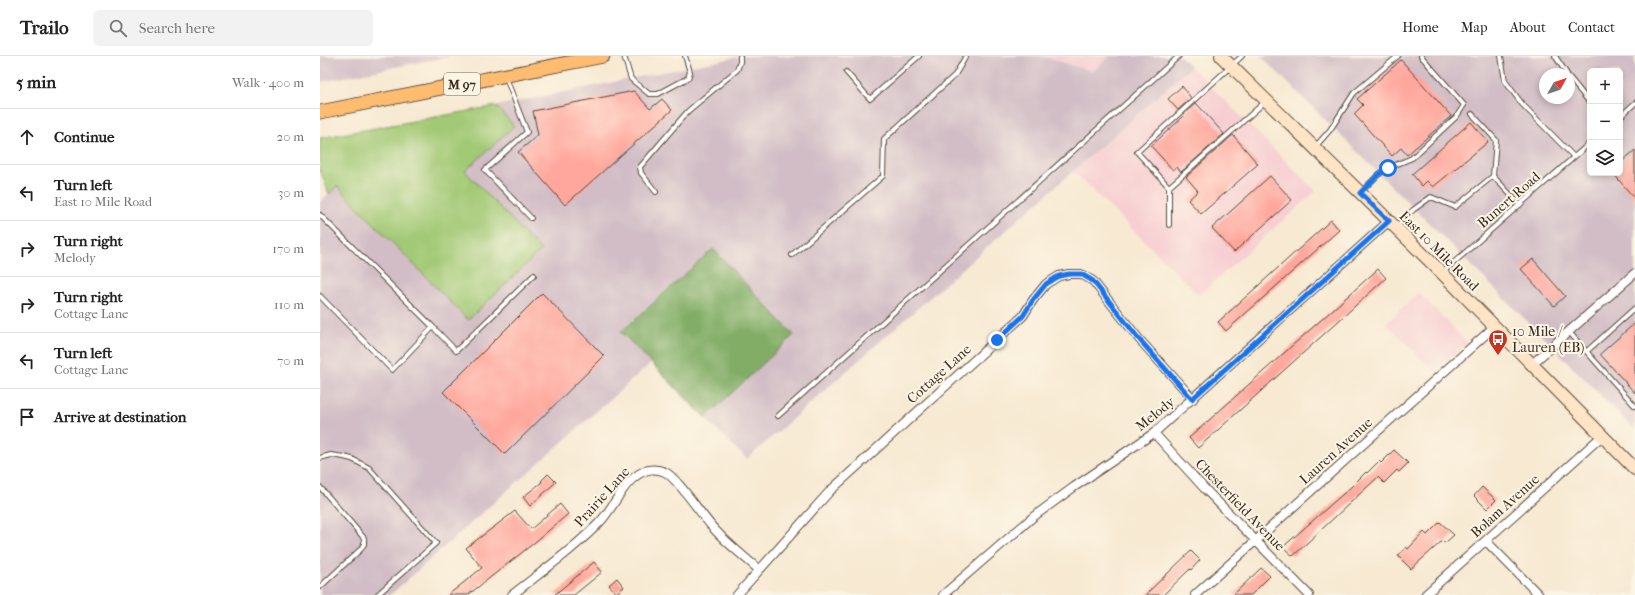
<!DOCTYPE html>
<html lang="en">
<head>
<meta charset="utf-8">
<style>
	:root { --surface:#fff; --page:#f2f2f2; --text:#222; --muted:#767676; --line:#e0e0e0 }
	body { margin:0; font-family:"IM FELL French Canon",serif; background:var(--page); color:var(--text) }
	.controls { position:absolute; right:12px; top:12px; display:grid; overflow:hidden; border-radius:6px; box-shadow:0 2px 6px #0003 }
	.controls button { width:36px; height:36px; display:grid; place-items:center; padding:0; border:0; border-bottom:1px solid var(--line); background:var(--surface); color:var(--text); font:20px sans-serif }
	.compass { position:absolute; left:1219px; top:12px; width:36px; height:36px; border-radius:50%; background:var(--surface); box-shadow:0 2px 6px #0003; rotate:50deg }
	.stop { position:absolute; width:12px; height:12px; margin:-9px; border:3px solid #1a73e8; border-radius:50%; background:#fff }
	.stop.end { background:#1a73e8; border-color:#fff; box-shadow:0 1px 4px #0008 }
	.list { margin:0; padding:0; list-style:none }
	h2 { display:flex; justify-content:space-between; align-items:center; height:52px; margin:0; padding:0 16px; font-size:17px }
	h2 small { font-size:13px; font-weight:400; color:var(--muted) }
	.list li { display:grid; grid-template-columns:26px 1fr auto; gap:12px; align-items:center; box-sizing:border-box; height:56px; padding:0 16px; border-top:1px solid var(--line) }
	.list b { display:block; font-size:15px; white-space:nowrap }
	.list p { margin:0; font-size:13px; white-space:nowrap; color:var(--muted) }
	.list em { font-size:13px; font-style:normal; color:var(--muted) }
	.icon { flex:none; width:22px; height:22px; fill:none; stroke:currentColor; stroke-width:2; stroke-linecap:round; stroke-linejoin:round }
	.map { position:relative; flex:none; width:1315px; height:539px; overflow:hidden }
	header { display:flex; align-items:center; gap:24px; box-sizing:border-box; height:56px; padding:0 20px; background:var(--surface); border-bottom:1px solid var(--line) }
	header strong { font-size:19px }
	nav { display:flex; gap:22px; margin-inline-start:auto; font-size:14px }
	.search { width:280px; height:36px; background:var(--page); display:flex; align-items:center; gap:10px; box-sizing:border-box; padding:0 14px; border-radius:6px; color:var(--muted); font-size:15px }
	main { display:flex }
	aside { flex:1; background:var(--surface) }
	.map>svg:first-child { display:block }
	.built { fill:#f7cfd2 }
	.industrial { fill:#d2bdc6; fill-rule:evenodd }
	.green { fill:#a2c974; stroke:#6e7a49 }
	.forest { fill:#81ad66; stroke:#5e6c42 }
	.building { fill:#ffa79d }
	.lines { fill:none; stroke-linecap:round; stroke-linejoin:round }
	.service-casing { stroke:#574739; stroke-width:6 }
	.minor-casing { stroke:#574739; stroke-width:10 }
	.secondary-casing { stroke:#574739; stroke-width:14 }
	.primary-casing { stroke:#574739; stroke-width:15 }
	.service { stroke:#fff; stroke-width:4 }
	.minor { stroke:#fff; stroke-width:8 }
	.secondary { stroke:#ffe4c6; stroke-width:12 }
	.primary { stroke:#febc70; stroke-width:13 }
	.route { stroke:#1a73e8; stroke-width:5 }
	.labels { text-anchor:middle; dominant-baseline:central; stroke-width:4; stroke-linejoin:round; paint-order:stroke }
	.shield { fill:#fcf5e5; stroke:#75675a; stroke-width:1 }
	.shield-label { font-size:13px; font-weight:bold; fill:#3b2a1e }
	.street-label { font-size:14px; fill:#3b2a1e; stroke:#fcf5e5 }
	.poi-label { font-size:14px; fill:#3b2a1e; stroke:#fcf5e5; text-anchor:start }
</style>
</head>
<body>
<header>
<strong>Trailo</strong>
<div class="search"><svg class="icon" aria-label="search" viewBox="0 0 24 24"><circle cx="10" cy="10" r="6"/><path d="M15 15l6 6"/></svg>Search here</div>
<nav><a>Home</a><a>Map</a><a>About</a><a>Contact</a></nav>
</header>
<main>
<aside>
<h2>5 min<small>Walk · 400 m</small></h2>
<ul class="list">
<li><svg class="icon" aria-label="ahead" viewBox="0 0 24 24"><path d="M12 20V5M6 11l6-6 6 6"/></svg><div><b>Continue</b></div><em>20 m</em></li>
<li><svg class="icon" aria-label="left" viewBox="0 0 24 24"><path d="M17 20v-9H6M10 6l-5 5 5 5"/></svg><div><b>Turn left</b><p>East 10 Mile Road</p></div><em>30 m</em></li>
<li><svg class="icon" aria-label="right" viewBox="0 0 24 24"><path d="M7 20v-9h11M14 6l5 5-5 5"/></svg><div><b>Turn right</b><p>Melody</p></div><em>170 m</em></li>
<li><svg class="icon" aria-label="right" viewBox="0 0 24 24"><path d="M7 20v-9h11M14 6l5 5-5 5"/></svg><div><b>Turn right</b><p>Cottage Lane</p></div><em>110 m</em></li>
<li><svg class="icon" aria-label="left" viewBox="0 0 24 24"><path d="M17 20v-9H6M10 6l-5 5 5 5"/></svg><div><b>Turn left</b><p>Cottage Lane</p></div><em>70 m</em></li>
<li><svg class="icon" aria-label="arrive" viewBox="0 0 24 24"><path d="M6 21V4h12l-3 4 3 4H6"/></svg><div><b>Arrive at destination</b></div></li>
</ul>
</aside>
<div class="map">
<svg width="1315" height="539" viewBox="0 0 1315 539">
	<rect width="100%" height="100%" fill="#fcf5e5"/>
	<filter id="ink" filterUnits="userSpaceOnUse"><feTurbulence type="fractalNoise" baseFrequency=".025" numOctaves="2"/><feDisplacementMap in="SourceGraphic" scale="8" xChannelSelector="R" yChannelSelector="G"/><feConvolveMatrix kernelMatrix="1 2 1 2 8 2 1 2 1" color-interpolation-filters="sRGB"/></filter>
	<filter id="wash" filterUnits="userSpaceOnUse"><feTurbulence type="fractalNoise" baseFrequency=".012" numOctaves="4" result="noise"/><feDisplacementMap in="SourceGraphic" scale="16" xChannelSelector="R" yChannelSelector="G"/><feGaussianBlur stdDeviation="0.9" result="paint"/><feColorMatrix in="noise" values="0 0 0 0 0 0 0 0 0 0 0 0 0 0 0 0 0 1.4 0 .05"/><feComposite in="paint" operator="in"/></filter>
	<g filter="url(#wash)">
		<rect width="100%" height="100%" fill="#f7e9d2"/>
		<path class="built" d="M719,0H790L773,15Z
			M871,11L996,135L879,239L753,115Z
			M1099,237L1148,287L1114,315L1066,267Z"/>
		<path class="industrial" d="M0,0H131L0,26Z
			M423,0H719L773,15L790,0H860L871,11L427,403L385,362L474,279L393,193L301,275L331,307L70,539H0V146L17,130L148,264L220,194L144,115L194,70L176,50Z
			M941,0H1315V374L1223,281ZM1270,15H1300V117H1270ZM1225,18H1249V42H1225Z"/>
		<path class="green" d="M176,50L194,70L145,115L221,194L148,264L17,130L9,138L0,114V82Z"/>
		<path class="forest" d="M393,193L474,279L385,362L301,276Z"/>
		<g id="blocks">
			<path class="building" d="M1081,4L1131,60L1087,99L1081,92L1072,100L1034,58L1043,49L1037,43Z
				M862,30L871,42L858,54L848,43Z
				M314,35L330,53L342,43L352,54L245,149L198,96L218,79L213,55Z
				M876,47L904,78L861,116L857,111L853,114L831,90L864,60L863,59Z
				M1151,66L1168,86L1113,131L1107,125L1102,130L1092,118Z
				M913,79L938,108L881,158L868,144L878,135L866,121Z
				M1315,94V143L1293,117H1300V107Z
				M950,120L972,144L914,196L892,172Z
				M1011,164L1019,174L906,275L898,266Z
				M1213,203L1245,240L1234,250L1201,213Z
				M1058,213L1066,222L878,392L869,382Z
				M222,237L284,300L185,398L123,336Z
				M1315,267V337L1280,298Z
				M1074,394L1088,407L1079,416L1077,414L1064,427L1058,421L973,500L963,491L1032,430L1046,416L1047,417L1059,405L1061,407Z
				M228,418L236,426L210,450L203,441L222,426L221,425Z
				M1162,431L1176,444L1167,453L1154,440Z
				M240,448L248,458L214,487L148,539H128L162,512L146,492L195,455L211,473Z
				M1120,466L1134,479L1125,487L1122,485L1091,513L1078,500L1086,491L1088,493L1104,476L1107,479Z
				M871,495L880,504L871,514L870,513L843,539H825Z
				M274,506L282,516L254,539H234Z
				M941,512L950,520L931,539H913Z
				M297,522L304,531L296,537L289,529Z"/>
		</g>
	</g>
	<g filter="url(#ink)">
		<use href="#blocks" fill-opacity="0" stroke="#574739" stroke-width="1"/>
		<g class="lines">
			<defs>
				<path id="service" d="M304,0L311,23L329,38H338L368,22L370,16L365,0
					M922,0L817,96L849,131L946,45
					M1181,0L1185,25L1202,48L1254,101
					M1235,0L1247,18
					M526,16L550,43L599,0
					M1249,21L1270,47
					M186,22L207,76L165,114L211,162
					M1152,58L1176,84L1173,120
					M1300,61L1315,47
					M996,90L1010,74L1034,37L1078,0
					M336,136L321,117L320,111L368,55L417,14L420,6V0
					M1041,136L1058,119L1068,112L1092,102L1137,60L1144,49L1101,0
					M0,159L113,271
					M849,169V131
					M1077,170L1093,154L1111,141L1135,151L1173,120L1200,149
					M472,199L563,120L564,83L635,19L646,0
					M1123,216L1270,87
					M0,240L72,314L113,271L136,295L214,219
					M1249,276L1315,350
					M1267,295L1315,252
					M458,360L859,0
					M0,402L11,399L24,401L32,403L49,412L116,487L57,539
					M0,431L44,482V488L41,493L0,531"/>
				<path id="minor" d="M1212,308L1315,217
					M834,377L884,432L989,539
					M1166,485L1219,539
					M192,539C221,516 253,494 279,467C293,453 302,428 319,418C326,413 336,412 345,416C358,422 383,462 396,475C409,489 425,501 439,514
					M417,539L510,435L703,260L713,244L726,228L739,220L749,218H761L773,225L819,283L873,343
					M623,539L713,461L754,431L834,377L1069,165
					M875,539L1174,271
					M1105,539L1282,380"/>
				<path id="secondary" d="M901,0L1122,217L1315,413"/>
				<path id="primary" d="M0,56L283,0"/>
			</defs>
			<use href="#service" class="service-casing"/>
			<use href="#minor" class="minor-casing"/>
			<use href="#secondary" class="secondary-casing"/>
			<use href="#primary" class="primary-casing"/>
			<use href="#service" class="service"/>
			<use href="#minor" class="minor"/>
			<use href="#secondary" class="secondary"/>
			<use href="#primary" class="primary"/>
		</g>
	</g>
	<g class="lines" filter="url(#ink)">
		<path class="route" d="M677,284L703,260L713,244L726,228L739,220L749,218H761L773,225L819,283L872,343L1069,165L1040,137L1058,119L1068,112"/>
	</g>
	<defs>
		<symbol id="bus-pin" viewBox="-11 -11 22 30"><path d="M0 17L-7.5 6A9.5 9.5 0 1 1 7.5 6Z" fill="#c8321e" stroke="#fcf5e5"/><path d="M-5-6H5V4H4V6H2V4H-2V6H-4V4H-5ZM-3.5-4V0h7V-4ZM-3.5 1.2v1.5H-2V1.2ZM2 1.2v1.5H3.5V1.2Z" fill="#fff"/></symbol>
	</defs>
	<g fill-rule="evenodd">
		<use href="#bus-pin" x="1167" y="272" width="22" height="30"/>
	</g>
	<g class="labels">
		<rect class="shield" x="124" y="17" width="36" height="22" rx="3"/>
		<g class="shield-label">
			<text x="142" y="28">M 97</text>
		</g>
		<g class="street-label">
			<text transform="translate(1189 144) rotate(-41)">Bunert Road</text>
			<text transform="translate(1119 195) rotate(45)">East 10 Mile Road</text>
			<text transform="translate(619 318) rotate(-42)">Cottage Lane</text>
			<text transform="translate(835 358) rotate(-39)">Melody</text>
			<text transform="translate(1016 395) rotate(-42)">Lauren Avenue</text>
			<text transform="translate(282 441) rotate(-48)">Prairie Lane</text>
			<text transform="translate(920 449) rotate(46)">Chesterfield Avenue</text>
			<text transform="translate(1185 450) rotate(-42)">Bolam Avenue</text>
		</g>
		<g class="poi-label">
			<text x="1192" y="275">10 Mile /<tspan x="1192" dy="16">Lauren (EB)</tspan></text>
		</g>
	</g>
</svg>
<div class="controls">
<button>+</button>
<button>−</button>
<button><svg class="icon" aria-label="layers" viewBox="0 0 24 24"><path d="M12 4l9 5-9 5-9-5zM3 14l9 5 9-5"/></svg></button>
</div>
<svg class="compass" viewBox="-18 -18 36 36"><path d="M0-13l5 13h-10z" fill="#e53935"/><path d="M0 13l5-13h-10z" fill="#767676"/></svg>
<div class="stop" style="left:1068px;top:112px"></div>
<div class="stop end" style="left:677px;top:284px"></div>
</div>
</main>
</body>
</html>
